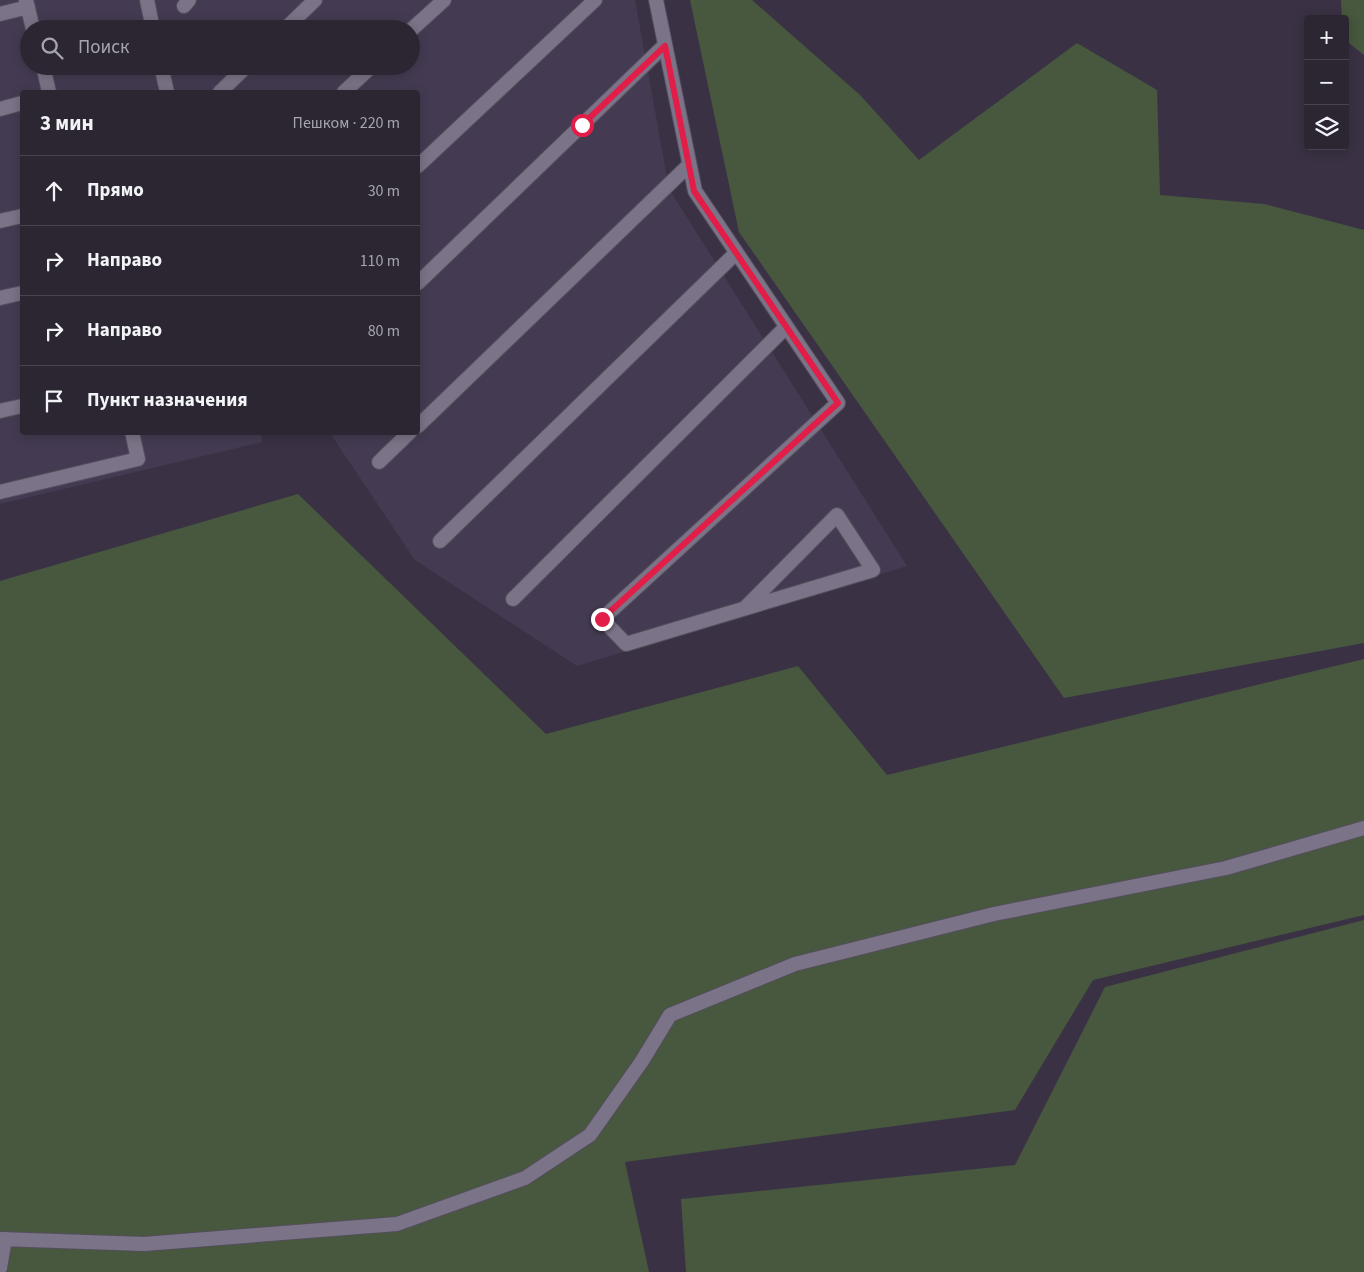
<!DOCTYPE html>
<html lang="ru">
<head>
<meta charset="utf-8">
<style>
	:root { --surface:#2c2633; --page:#38323f; --text:#f1f3f6; --muted:#a6a5ac; --line:#48434e }
	body { margin:0; font-family:"Source Sans 3",sans-serif; background:var(--page); color:var(--text) }
	.controls { position:absolute; right:15px; top:15px; display:grid; overflow:hidden; border-radius:5px; box-shadow:0 2px 12px #0003 }
	.controls button { width:45px; height:45px; display:grid; place-items:center; padding:0; border:0; border-bottom:1px solid var(--line); background:var(--surface); color:var(--text); font:25px sans-serif }
	.stop { position:absolute; width:15px; height:15px; margin:-11px; border:4px solid #e11d48; border-radius:50%; background:#fff }
	.stop.end { background:#e11d48; border-color:#fff; box-shadow:0 1px 5px #0008 }
	.list { margin:0; padding:0; list-style:none }
	h2 { display:flex; justify-content:space-between; align-items:center; height:65px; margin:0; padding:0 20px; font-size:21px }
	h2 small { font-size:16px; font-weight:400; color:var(--muted) }
	.list li { display:grid; grid-template-columns:32px 1fr auto; gap:15px; align-items:center; box-sizing:border-box; height:70px; padding:0 20px; border-top:1px solid var(--line) }
	.list b { display:block; font-size:19px; white-space:nowrap }
	.list em { font-size:16px; font-style:normal; color:var(--muted) }
	.icon { flex:none; width:28px; height:28px; fill:none; stroke:currentColor; stroke-width:2; stroke-linecap:round; stroke-linejoin:round }
	.map { position:relative; flex:none; width:1364px; height:1272px; overflow:hidden }
	.search { position:absolute; background:var(--surface); box-shadow:0 2px 12px #0003; left:20px; top:20px; width:400px; height:55px; display:flex; align-items:center; gap:12px; box-sizing:border-box; padding:0 18px; border-radius:28px; color:var(--muted); font-size:19px }
	.panel { position:absolute; background:var(--surface); box-shadow:0 2px 12px #0003; left:20px; top:90px; width:400px; height:345px; border-radius:5px }
	.map>svg:first-child { display:block }
	.built { fill:#443b52; fill-rule:evenodd }
	.green { fill:#47583e }
	.lines { fill:none; stroke-linecap:round; stroke-linejoin:round }
	.service-casing { stroke:#544e5c; stroke-width:16 }
	.service { stroke:#7b7387; stroke-width:14 }
	.route { stroke:#e11d48; stroke-width:6 }
</style>
</head>
<body>
<div class="map">
<svg width="1364" height="1272" viewBox="0 0 1364 1272">
	<rect width="100%" height="100%" fill="#3a3244"/>
	<path class="built" d="M0,0H635L669,189L907,566L577,666L415,560L330,433L418,432V92H22V432H261L262,442L0,504ZM29,29H411V66H29Z"/>
	<path class="green" d="M690,0H752L860,95L919,160L1077,43L1157,90L1160,195L1264,204L1364,230V643L1064,698L739,232Z
		M1341,0H1364V55L1345,40V19H1342Z
		M298,494L546,734L798,666L887,775L1364,659V915L1093,980L1015,1110L625,1162L649,1272H0V581Z
		M1364,920V1272H686L681,1199L1015,1165L1105,987Z"/>
	<g class="lines">
		<defs>
			<path id="service" d="M26,0L33,29
				M147,0L153,29
				M656,0L695,191L838,403L602,619L626,644L873,570L837,515L745,608
				M184,6L189,0
				M0,14L28,7
				M285,29L315,0
				M411,30L444,0
				M43,66L49,92
				M161,66L167,92
				M220,92L247,66
				M344,92L372,66
				M0,109L22,103
				M418,166L595,0
				M0,221L22,216
				M418,283L665,45
				M0,298L22,293
				M0,411L22,406
				M418,426L689,165
				M379,462L410,432
				M0,492L138,459L132,432
				M440,541L736,253
				M513,599L786,327
				M0,1239L144,1244L397,1224L525,1178L590,1135L642,1061L670,1015L795,964L994,914L1226,868L1364,828
				M0,1268L5,1239"/>
		</defs>
		<use href="#service" class="service-casing"/>
		<use href="#service" class="service"/>
	</g>
	<g class="lines">
		<path class="route" d="M582,125L665,46L694,191L838,403L602,619"/>
	</g>
</svg>
<div class="controls">
<button>+</button>
<button>−</button>
<button><svg class="icon" aria-label="layers" viewBox="0 0 24 24"><path d="M12 4l9 5-9 5-9-5zM3 14l9 5 9-5"/></svg></button>
</div>
<div class="stop" style="left:582px;top:125px"></div>
<div class="stop end" style="left:602px;top:619px"></div>
<div class="search"><svg class="icon" aria-label="search" viewBox="0 0 24 24"><circle cx="10" cy="10" r="6"/><path d="M15 15l6 6"/></svg>Поиск</div>
<section class="panel">
<h2>3 мин<small>Пешком · 220 m</small></h2>
<ul class="list">
<li><svg class="icon" aria-label="ahead" viewBox="0 0 24 24"><path d="M12 20V5M6 11l6-6 6 6"/></svg><div><b>Прямо</b></div><em>30 m</em></li>
<li><svg class="icon" aria-label="right" viewBox="0 0 24 24"><path d="M7 20v-9h11M14 6l5 5-5 5"/></svg><div><b>Направо</b></div><em>110 m</em></li>
<li><svg class="icon" aria-label="right" viewBox="0 0 24 24"><path d="M7 20v-9h11M14 6l5 5-5 5"/></svg><div><b>Направо</b></div><em>80 m</em></li>
<li><svg class="icon" aria-label="arrive" viewBox="0 0 24 24"><path d="M6 21V4h12l-3 4 3 4H6"/></svg><div><b>Пункт назначения</b></div></li>
</ul>
</section>
</div>
</body>
</html>
